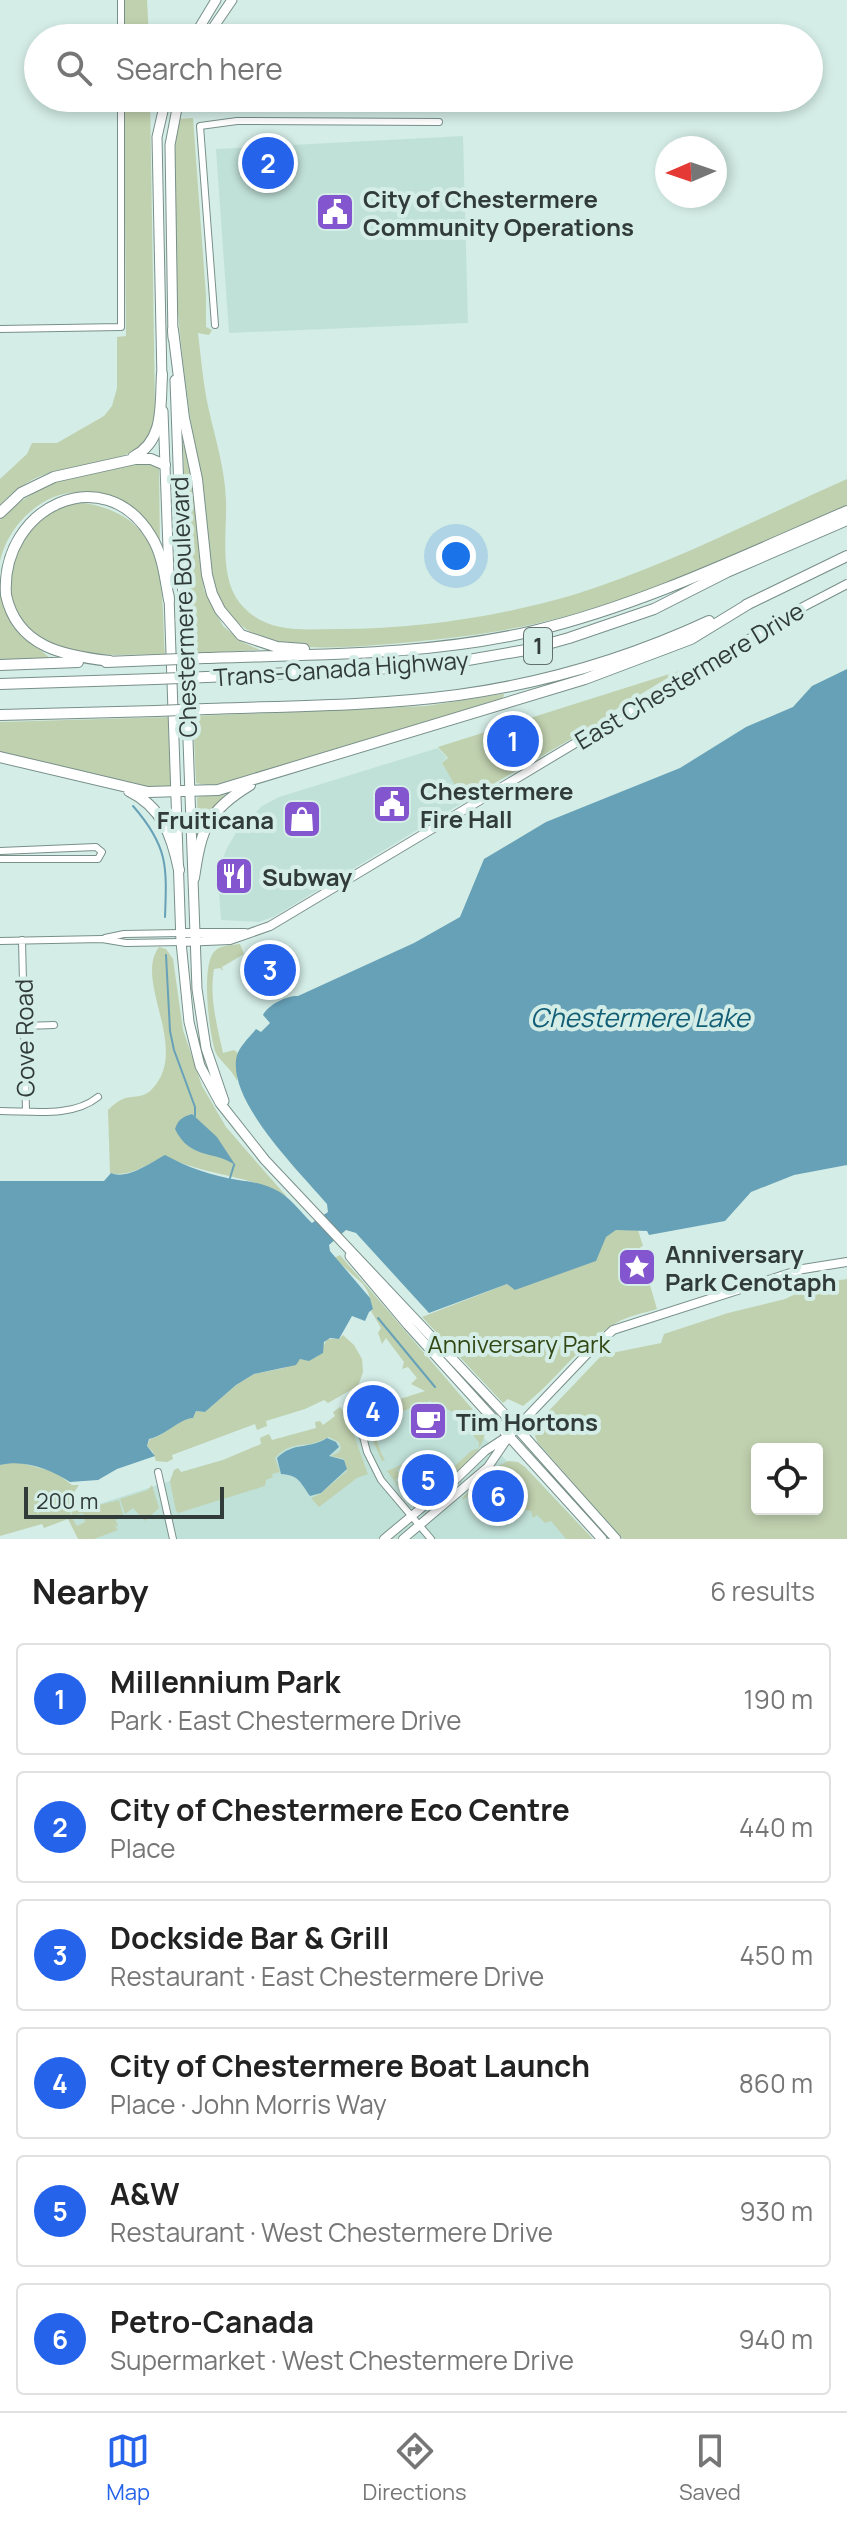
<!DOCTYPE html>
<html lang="en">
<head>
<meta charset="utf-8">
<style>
	:root { --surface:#fff; --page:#f6f6f6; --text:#222; --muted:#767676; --line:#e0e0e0; --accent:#2563eb }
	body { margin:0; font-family:Manrope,sans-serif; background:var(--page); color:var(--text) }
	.controls { position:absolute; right:24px; bottom:24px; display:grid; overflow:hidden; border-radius:8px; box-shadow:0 4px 12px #0003 }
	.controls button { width:72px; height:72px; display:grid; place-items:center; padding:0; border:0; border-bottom:2px solid var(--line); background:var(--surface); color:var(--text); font:40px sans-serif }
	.compass { position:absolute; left:655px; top:136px; width:72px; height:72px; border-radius:50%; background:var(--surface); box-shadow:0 4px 12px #0003; rotate:268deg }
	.scale { position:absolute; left:24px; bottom:20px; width:200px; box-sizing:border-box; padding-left:8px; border:4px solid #313b39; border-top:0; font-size:22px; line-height:28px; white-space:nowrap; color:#313b39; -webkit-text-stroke:6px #d4ede6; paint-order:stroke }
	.you { position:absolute; left:456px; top:556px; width:28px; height:28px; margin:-20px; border:6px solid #fff; border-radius:50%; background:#1a73e8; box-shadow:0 0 0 12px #1a73e833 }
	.badge { display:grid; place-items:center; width:52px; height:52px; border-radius:50%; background:var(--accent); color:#fff; font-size:26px; font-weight:700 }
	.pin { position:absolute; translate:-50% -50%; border:4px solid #fff; box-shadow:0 2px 8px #0006 }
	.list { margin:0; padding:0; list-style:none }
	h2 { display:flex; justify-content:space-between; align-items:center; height:104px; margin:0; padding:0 32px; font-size:34px }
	h2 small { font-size:26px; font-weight:400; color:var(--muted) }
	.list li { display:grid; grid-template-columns:52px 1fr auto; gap:24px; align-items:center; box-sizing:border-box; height:112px; margin:0 16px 16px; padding:0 16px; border:2px solid var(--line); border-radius:8px }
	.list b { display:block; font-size:30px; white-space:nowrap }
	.list p { margin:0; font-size:26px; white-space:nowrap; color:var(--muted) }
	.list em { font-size:26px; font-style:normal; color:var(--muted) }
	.icon { flex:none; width:44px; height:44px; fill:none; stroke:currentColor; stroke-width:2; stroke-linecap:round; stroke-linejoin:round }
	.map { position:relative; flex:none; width:847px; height:1539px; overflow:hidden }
	.search { position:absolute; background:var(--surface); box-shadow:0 4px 12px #0003; left:24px; right:24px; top:24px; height:88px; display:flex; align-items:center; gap:20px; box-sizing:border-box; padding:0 28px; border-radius:44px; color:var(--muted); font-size:30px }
	.sheet { height:872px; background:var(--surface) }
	nav { display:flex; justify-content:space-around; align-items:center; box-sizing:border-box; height:112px; border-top:2px solid var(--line); background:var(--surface); font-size:22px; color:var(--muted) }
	nav a { display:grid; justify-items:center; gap:4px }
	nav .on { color:var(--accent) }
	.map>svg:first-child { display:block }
	.built { fill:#c0e1d8 }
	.green { fill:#c0d1af; fill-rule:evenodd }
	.water { fill:#67a1b8 }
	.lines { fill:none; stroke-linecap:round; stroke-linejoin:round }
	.stream { stroke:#67a1b8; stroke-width:2 }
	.minor-casing { stroke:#79908a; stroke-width:8 }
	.tertiary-casing { stroke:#79908a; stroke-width:10 }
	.secondary-casing { stroke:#79908a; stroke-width:11 }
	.trunk-casing { stroke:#79908a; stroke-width:12 }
	.minor { stroke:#fff; stroke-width:6 }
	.tertiary { stroke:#fff; stroke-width:8 }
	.secondary { stroke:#fff; stroke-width:9 }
	.trunk { stroke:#fff; stroke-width:10 }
	.trunk-bridge-casing { stroke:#79908a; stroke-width:12; stroke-linecap:butt }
	.trunk-bridge { stroke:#fff; stroke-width:10 }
	.labels { text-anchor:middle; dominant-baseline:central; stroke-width:8; stroke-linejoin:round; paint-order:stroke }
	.shield { fill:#d4ede6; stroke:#62706d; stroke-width:2 }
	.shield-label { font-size:22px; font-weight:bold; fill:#313b39 }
	.poi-label { font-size:24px; font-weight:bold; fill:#313b39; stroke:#d4ede6; text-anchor:start }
	.street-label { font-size:24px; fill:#313b39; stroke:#d4ede6 }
	.park-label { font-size:24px; fill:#324713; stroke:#d4ede6 }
	.water-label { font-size:26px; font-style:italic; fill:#115e76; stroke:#d4ede6 }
</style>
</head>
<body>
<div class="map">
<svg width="847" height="1539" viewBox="0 0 847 1539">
	<rect width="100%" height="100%" fill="#d4ede6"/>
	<path class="built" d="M463,136L468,323L229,333L216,149Z
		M438,748L447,758L442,763L465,801L275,916L259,922L221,920L219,890L221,865L226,850L237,831L262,806L279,797Z
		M440,1394L515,1469L580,1539H82L71,1513Z"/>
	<path class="green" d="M124,0H147L149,38H124Z
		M124,98H150L155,406C154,470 92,458 46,474C29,479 12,493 0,505V479L27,454L32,443H57L104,416L112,406L117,388V337L126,336Z
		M193,118L206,296V327L212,330L209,335L198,333C201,358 203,382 208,406C215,438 225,468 226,501C227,531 219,576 239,602C265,635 302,629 339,629C418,629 497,617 573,595C667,566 757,519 847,479V505C756,544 663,590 567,616C505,633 440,640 376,645C336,648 281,653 246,629C230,618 217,600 212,581C205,548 206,512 201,479C198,453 191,428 188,402C176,311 167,210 178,119Z
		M183,445H186L194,487L204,590L223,626L242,642L260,650L191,653Z
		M150,463L159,468L160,544C146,517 136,513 109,502C102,499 93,493 85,493C45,487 7,526 0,562V520C37,479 97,467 150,463Z
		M78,502C169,514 161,581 165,654C130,654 89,659 55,646C29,636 8,606 9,578C9,570 14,561 16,554C17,549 18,541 21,536C33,517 58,508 78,502Z
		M0,592L14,627L52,660L0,661Z
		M679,671L613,711L609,717L464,801L442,763L448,758L438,747Z
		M502,694H504L503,698L212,786L196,783L193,716L426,706Z
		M168,717L171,787L163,790L0,752V722Z
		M225,793V795L214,806L198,829L197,797Z
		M240,944L244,954L222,967L223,971L220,968L214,969C209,997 217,1025 223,1053L234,1050L238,1053L237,1081C232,1069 219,1061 215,1051C209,1031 200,961 216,950C222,945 233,945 240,944Z
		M159,947L166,949L173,959L183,1030L202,1086L226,1127L287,1197C250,1174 204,1176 165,1156C148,1164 128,1178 110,1173L108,1110C112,1106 118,1101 123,1099C133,1095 143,1099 152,1089C191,1049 133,981 159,947Z
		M616,1230H638L643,1246L639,1248L657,1309C644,1313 628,1316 616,1323C582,1341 555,1382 523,1406L508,1399L503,1403L422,1317L507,1284L516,1290Z
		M340,1255L486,1425C485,1446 474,1456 460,1470H456L450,1462L455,1466L471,1451L479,1448V1442C471,1435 469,1424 460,1416C454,1411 439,1407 430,1401L398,1413L394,1401L425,1391L411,1384L417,1378L408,1367L402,1369L404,1362L386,1338L382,1344L378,1333L381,1328L371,1311L373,1309L368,1292L363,1284L334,1258Z
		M847,1279V1539H623L538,1443L535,1436L542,1418L602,1355L661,1343L664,1334L728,1313L785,1299L819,1283ZM757,1449H817V1509H757Z
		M343,1335L354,1345L362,1359L363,1372L358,1386L328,1403L324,1400L305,1409L266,1421L267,1426L257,1430L255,1424L172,1455L173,1459L167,1462L156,1461L153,1452L147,1446L150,1439C166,1436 177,1419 193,1418L196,1411L205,1412L236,1385L254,1374L284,1368L301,1359L309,1360L318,1356L327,1339H339Z
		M372,1401L385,1406L393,1404L396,1414L372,1424L381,1453L385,1460L382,1461L366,1425L376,1418L381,1409Z
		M340,1407C348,1414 363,1461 368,1474L357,1478L319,1507L311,1498L320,1494L347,1471L344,1459L331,1456L339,1452L341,1448L339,1442L329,1437C323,1439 317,1443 311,1444C296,1445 285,1446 275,1458L280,1472L272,1474L273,1477L266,1480L265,1486L178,1513L176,1511L170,1481L174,1470L178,1468L181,1472L223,1460L261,1444L260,1438L269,1434L272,1440L316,1428L315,1422L320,1421L323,1425L335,1416L333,1412Z
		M14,1461L55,1472L72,1485H79C67,1502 66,1507 77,1526L85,1522L83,1513L73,1516L71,1512L119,1500L123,1515L116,1520L118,1527L114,1525L118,1530L94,1539H78L68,1519L44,1528L42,1524L0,1536V1465Z
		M508,1461L518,1462L525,1467L593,1539H566L551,1521L545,1523L537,1515L533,1518L531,1511L521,1509L519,1500L495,1474L463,1500L462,1498L491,1470Z
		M404,1464L397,1470L400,1475L395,1480L399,1484L404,1480L403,1488L413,1500L422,1498L446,1475L449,1480L423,1502L415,1504L407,1498L387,1471Z
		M152,1485L159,1508L145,1521L133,1508L125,1514L120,1499L148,1490Z"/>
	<path class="water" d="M847,669V1165L794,1175L751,1192L725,1221L649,1235L647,1231L616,1230L606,1237L596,1261L515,1290L507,1284L429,1313L356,1233L346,1230L329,1245L330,1251L370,1298L373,1309L369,1312L365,1321L352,1316L339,1339L330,1338L324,1342L323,1353L309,1361L300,1359L296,1365L254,1374L236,1385L205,1412L196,1411L193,1418C179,1419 165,1436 149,1439L147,1446L155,1456L117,1469L98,1480L70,1482C50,1469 24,1459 0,1465V1181H104L111,1173C127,1180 150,1163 165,1155C187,1167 212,1176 238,1180C251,1182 262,1183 274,1189C290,1196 300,1212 312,1223L328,1212L327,1204C299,1171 231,1105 236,1060C237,1048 249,1038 256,1029L261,1032L270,1023L263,1015C268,1005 287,995 298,996L414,943L460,917L484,859L546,822L680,768L746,727L793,707L812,686Z
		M192,1114L217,1137L236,1166C218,1150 190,1161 175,1129C178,1120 182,1117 192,1114Z
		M327,1438L336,1442L339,1447L329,1456L344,1460L347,1469L321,1493L310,1496C300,1482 299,1475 281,1474L277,1458C294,1441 309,1450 327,1438Z"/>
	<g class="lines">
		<path class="stream" d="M133,806C168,846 167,866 165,917
			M166,955L170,1031L174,1050L195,1107V1116
			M230,1178L234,1165
			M378,1318L435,1387"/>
		<defs>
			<path id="minor" d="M121,38V0
				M215,325L200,126L237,121L439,122
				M0,329L121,327V98
				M0,851L96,847L102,852L98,859H0
				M105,938L124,934L181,933
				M22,940L26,1111
				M0,941L102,939L126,943L181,942
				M24,1026L54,1025
				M0,1111C32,1111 72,1118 98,1097
				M357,1413L367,1452L381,1480L431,1539
				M158,1472L173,1539"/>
			<path id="tertiary" d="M181,933H245
				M181,942L230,940L270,926L801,608L847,584
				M384,1539L455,1480L485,1451L508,1436
				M403,1539L488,1467L509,1436L526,1418L586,1355L613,1330L803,1269L847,1262"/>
			<path id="secondary" d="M193,38L216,0
				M206,38L232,0
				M173,338L170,145L179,98
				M162,380L157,137L166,98
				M175,380L197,989L206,1048L224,1101
				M163,411L169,576
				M169,595L181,942L189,1022L200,1066L220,1103L265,1160L507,1417L616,1539
				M350,1256L408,1325L602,1539"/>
			<path id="trunk" d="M173,330L184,418L197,479L207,575L212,594L220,610L241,635L277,647L304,649
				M133,457C165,441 160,405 162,374
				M0,513L21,493L54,477L135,459H151L165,465
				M746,605L847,556
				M205,658C314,654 427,656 533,631C642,605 745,555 847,511
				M110,661C64,656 17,647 6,595C0,507 104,458 151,536C163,555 165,578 169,600
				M106,662L156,660
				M0,665L78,662
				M207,677L434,666L526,650L569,638L654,609L727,572L847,520
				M0,684L155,679
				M207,709C291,706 375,706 458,695C545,683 629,658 709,621
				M0,715L156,711
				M0,757L148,792L218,790L585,679L691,639L750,603
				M129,791C162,807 172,836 179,870
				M194,878C201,829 207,811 250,785"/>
		</defs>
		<use href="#minor" class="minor-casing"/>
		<use href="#tertiary" class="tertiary-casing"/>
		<use href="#secondary" class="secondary-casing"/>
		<use href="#trunk" class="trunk-casing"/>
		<use href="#minor" class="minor"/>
		<use href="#tertiary" class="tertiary"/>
		<use href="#secondary" class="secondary"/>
		<use href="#trunk" class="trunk"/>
		<defs>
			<path id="trunk-bridge" d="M156,660L205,658
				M155,679L207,677
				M156,711L207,709"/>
		</defs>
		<use href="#trunk-bridge" class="trunk-bridge-casing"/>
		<use href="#trunk-bridge" class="trunk-bridge"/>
	</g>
	<defs>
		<symbol id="civic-square" viewBox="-11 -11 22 22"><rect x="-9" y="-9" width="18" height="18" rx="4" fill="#8355ce" stroke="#d4ede6"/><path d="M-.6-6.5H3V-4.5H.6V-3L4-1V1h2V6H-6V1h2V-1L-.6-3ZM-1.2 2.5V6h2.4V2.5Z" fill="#fff"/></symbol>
		<symbol id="shop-square" viewBox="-11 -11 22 22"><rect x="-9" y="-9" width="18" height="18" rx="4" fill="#8355ce" stroke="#d4ede6"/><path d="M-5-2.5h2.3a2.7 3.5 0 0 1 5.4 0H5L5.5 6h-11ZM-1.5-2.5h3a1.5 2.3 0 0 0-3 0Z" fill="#fff"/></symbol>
		<symbol id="restaurant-square" viewBox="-11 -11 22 22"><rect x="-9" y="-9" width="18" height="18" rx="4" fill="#8355ce" stroke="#d4ede6"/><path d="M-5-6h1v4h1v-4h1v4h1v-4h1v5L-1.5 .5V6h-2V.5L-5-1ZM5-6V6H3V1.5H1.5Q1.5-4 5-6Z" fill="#fff"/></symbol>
		<symbol id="sight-square" viewBox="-11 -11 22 22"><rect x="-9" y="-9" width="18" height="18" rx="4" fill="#8355ce" stroke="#d4ede6"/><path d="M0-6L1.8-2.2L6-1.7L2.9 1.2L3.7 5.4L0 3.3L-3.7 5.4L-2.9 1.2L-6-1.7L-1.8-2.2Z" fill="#fff"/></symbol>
		<symbol id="cafe-square" viewBox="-11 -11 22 22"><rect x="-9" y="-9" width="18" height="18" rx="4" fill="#8355ce" stroke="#d4ede6"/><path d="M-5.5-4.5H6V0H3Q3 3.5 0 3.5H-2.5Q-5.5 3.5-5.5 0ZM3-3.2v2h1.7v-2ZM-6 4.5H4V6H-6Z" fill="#fff"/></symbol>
	</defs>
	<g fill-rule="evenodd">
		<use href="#civic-square" x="313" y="190" width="44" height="44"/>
		<use href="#civic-square" x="370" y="782" width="44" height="44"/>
		<use href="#shop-square" x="280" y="797" width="44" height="44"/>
		<use href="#restaurant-square" x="212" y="854" width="44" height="44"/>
		<use href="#sight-square" x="615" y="1245" width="44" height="44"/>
		<use href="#cafe-square" x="406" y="1399" width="44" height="44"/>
	</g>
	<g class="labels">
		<rect class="shield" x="524" y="628" width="28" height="36" rx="6"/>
		<g class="shield-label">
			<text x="538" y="646">1</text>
		</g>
		<g class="poi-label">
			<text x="363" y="198">City of Chestermere<tspan x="363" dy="28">Community Operations</tspan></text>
			<text x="420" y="790">Chestermere<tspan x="420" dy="28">Fire Hall</tspan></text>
			<text x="274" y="819" text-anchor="end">Fruiticana</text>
			<text x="262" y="876">Subway</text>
			<text x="665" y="1253">Anniversary<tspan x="665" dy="28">Park Cenotaph</tspan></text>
			<text x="456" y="1421">Tim Hortons</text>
		</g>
		<g class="street-label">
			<text transform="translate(183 607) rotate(-92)">Chestermere Boulevard</text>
			<text transform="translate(341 668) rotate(-4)">Trans-Canada Highway</text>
			<text transform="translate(689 675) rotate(-31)">East Chestermere Drive</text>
			<text transform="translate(24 1038) rotate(-91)">Cove Road</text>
		</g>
		<g class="park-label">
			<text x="519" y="1343">Anniversary Park</text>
		</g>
		<g class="water-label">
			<text x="640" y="1017">Chestermere Lake</text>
		</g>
	</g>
</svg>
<div class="controls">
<button><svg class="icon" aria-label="locate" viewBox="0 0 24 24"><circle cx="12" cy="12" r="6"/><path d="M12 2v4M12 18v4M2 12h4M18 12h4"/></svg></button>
</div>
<svg class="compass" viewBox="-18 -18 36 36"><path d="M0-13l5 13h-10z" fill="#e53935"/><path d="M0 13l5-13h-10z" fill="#767676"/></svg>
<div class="scale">200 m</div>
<div class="you"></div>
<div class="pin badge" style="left:513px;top:741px">1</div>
<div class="pin badge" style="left:268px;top:163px">2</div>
<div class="pin badge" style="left:270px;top:970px">3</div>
<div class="pin badge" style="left:373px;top:1411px">4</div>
<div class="pin badge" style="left:428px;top:1480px">5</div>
<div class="pin badge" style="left:498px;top:1496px">6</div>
<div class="search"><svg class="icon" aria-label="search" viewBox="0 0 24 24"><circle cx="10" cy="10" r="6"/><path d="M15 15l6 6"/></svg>Search here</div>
</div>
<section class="sheet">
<h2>Nearby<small>6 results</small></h2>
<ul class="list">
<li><span class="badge">1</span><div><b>Millennium Park</b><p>Park · East Chestermere Drive</p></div><em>190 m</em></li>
<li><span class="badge">2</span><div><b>City of Chestermere Eco Centre</b><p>Place</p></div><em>440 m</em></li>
<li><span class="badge">3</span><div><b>Dockside Bar &amp; Grill</b><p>Restaurant · East Chestermere Drive</p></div><em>450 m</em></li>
<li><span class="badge">4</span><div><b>City of Chestermere Boat Launch</b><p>Place · John Morris Way</p></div><em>860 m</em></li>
<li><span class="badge">5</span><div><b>A&amp;W</b><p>Restaurant · West Chestermere Drive</p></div><em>930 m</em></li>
<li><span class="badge">6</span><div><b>Petro-Canada</b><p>Supermarket · West Chestermere Drive</p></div><em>940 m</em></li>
</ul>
</section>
<nav>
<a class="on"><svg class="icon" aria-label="map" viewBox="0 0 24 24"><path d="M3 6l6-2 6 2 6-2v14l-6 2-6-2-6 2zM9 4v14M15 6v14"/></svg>Map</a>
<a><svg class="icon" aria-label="directions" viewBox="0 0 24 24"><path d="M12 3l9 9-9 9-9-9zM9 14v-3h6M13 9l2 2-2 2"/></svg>Directions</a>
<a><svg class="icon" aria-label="saved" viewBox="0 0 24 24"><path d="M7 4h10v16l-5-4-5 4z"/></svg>Saved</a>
</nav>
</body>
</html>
